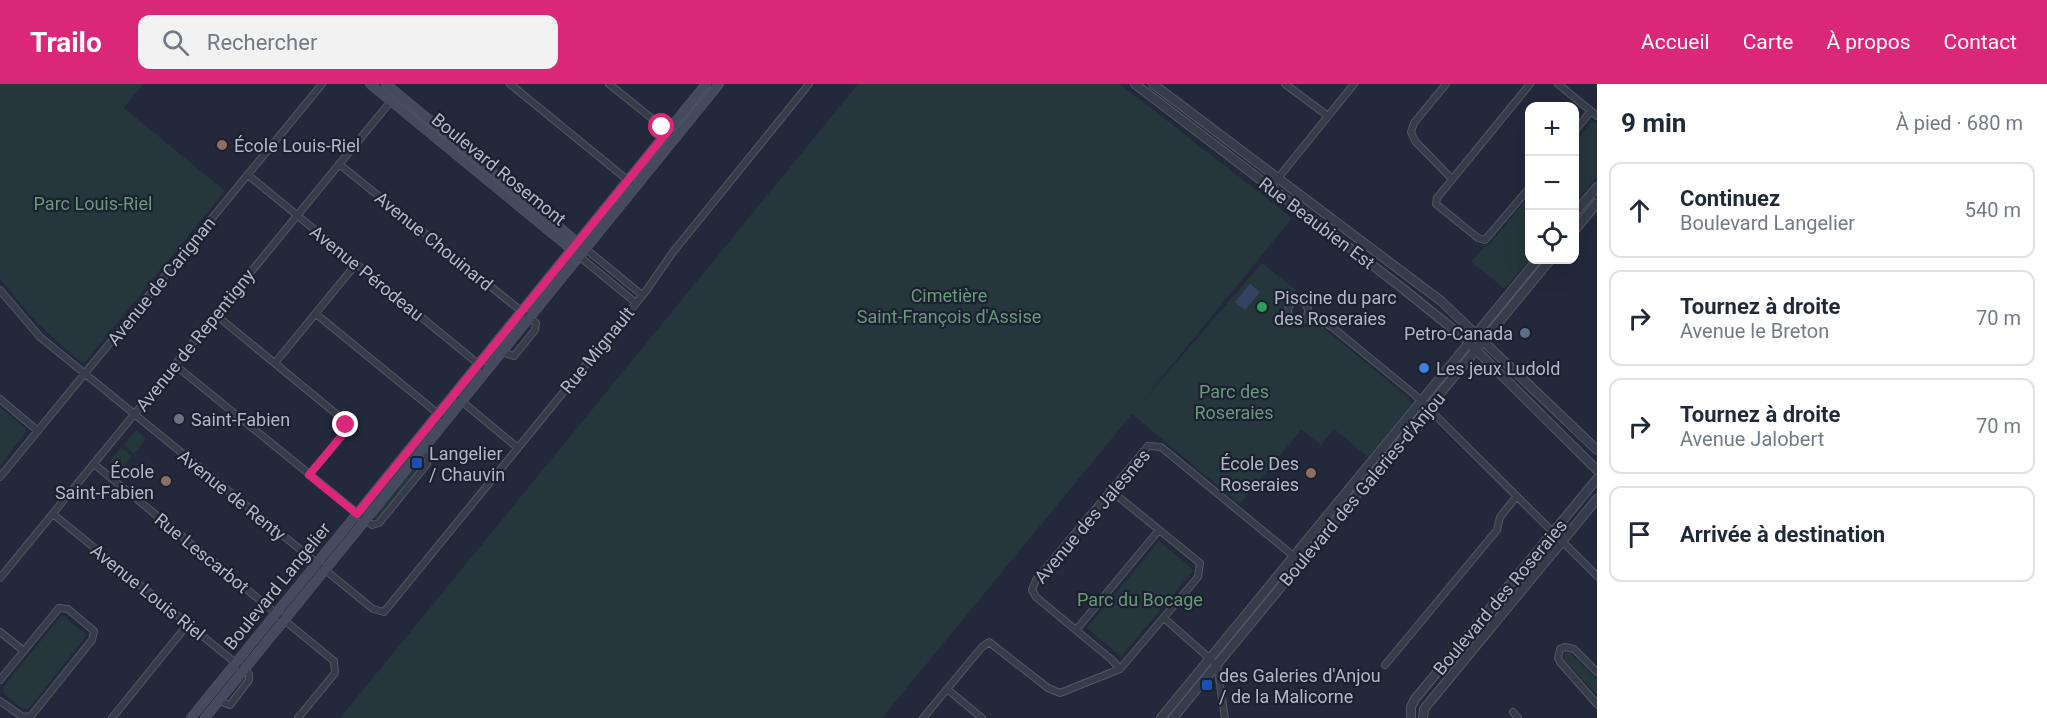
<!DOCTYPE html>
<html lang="fr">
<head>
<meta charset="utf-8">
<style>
	:root { --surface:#fff; --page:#f2f2f3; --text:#1f2937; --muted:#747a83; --line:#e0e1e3; --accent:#db2777 }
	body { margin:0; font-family:Roboto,sans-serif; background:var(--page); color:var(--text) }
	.controls { position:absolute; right:18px; top:18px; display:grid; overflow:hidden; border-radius:12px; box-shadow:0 6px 24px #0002 }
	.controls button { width:54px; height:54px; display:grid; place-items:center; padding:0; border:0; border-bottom:2px solid var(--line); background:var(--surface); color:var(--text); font:30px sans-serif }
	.stop { position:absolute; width:18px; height:18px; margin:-14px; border:4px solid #db2777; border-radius:50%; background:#fff }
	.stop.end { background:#db2777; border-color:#fff; box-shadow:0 2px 6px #0008 }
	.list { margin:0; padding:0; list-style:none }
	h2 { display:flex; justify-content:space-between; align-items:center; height:78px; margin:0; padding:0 24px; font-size:26px }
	h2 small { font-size:20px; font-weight:400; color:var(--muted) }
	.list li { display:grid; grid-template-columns:39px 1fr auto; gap:18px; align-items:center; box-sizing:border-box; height:96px; margin:0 12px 12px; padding:0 12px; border:2px solid var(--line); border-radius:12px }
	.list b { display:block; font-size:22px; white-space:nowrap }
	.list p { margin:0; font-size:20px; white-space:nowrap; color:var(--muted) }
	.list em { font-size:20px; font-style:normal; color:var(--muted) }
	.icon { flex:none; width:33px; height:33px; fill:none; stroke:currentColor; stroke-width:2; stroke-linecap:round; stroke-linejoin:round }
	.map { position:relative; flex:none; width:1597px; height:634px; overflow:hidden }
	header { display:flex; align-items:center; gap:36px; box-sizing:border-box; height:84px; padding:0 30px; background:var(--accent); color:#fff }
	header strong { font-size:28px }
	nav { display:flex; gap:33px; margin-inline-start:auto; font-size:21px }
	.search { width:420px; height:54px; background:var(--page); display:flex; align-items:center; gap:15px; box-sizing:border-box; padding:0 21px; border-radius:12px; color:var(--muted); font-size:22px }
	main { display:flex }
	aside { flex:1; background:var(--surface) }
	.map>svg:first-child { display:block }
	.green { fill:#25363c }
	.water { fill:#364262 }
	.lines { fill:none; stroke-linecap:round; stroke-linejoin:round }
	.minor-casing { stroke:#525766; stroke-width:8 }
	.tertiary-casing { stroke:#525766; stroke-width:10 }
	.secondary-casing { stroke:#525766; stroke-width:10 }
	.minor { stroke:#373c4b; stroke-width:6 }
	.tertiary { stroke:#373c4b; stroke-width:8 }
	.secondary { stroke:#454a5e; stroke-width:9 }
	.route { stroke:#db2777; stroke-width:8 }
	.education-dot { fill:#8d6e63; stroke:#1c2130; stroke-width:2 }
	.leisure-dot { fill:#2e9e5b; stroke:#1c2130; stroke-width:2 }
	.service-dot { fill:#5c6f8a; stroke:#1c2130; stroke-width:2 }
	.shop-dot { fill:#3f7fe0; stroke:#1c2130; stroke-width:2 }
	.worship-dot { fill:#6b7280; stroke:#1c2130; stroke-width:2 }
	.transit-dot { fill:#1a4fb4; stroke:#1c2130; stroke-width:2 }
	.labels { text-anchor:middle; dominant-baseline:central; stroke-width:4.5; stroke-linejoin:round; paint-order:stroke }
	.poi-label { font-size:18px; fill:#b2b7c7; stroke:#1c2130; text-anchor:start }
	.street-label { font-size:18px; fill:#b2b7c7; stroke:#1c2130 }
	.park-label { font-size:18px; fill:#69987b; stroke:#1c2130 }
</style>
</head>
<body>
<header>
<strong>Trailo</strong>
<div class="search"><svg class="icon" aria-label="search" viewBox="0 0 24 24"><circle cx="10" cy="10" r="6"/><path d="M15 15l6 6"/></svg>Rechercher</div>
<nav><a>Accueil</a><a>Carte</a><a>À propos</a><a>Contact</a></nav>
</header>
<main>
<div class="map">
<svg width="1597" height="634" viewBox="0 0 1597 634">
	<rect width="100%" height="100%" fill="#23293b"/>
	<path class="green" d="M0,0H143L124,24L225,107L85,278H81L38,240L0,195Z
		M858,0H1120L1292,134L1142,318L1262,179L1296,206C1287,215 1268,240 1295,244C1304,245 1310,239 1320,241L1410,315L1411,321L1368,373L1334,345L1321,361L1301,346L1240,420L1132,330L882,634H340Z
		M1593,37L1597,40V92L1575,120V57Z
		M1529,112V175L1505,205L1471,178L1483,164L1489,161Z
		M0,323L25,344L26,348L0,382Z
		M136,346L146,355L134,370L124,361Z
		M121,363L132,372L120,387L109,378Z
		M420,378L423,380L377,436L374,433Z
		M1159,457L1194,486L1121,573L1087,544Z
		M62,531L87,551L29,624L24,625L4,610L3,603Z
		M1565,569H1570L1597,595V611L1564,576Z"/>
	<path class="water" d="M1250,200L1260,208L1245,226L1235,218Z"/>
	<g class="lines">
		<defs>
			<path id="minor" d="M510,0L630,98
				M609,0L670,49
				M1285,0L1328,32
				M1446,0L1414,39L1411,48L1415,57L1452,95
				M1558,0L1597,32
				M1574,48L1591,27
				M339,80L536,239L535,246L514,272L502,268
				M248,91L487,287
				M1530,103L1485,156L1478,154L1436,120L1437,114L1530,0
				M1270,104L1354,0
				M586,165L642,211
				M580,173L636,219
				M0,206L40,253L373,525L384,528L646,207L673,168L809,0
				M1288 227a10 10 0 1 1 20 0a10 10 0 1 1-20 0Z
				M1308,229L1332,243L1415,311L1597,492
				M316,230L441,332
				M216,231L345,337L344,349L309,391
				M275,279L356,180
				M175,281L372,441L379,439L427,380L428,374L421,367
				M0,315L38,347
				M459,315L518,364
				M94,380L334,577L335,589L298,634
				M0,393L322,0
				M53,430L249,590V596L230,621L219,617
				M0,494L391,17
				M1164,534L1217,581L1225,634
				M1076,546L1159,446
				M0,548L24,567
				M1385,581L1497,446L1500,433L1517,412
				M1120,585L1112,576L1036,513L1032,506L1036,496L1148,362L1161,363L1302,479
				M1597,588L1574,565L1565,563L1560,565L1558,574L1560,578L1597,620
				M0,596L59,524L68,525L94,547L92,556L31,632L23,633L0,617
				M947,605L982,634
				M1513,628L1518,634
				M112,634L188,540
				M923,634L982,563L989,558L1048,604L1060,609L1120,585L1198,493L1200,479L1110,406"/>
			<path id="tertiary" d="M1135,0L1397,200L1463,253L1597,386
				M1153,0L1441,217L1597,366
				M1574,130L1597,103
				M1574,147L1597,119
				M1161,634L1537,176
				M1173,634L1550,176
				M1411,634V623L1415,615L1597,395
				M1423,634L1424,625L1597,415"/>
			<path id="secondary" d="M370,0L576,169
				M386,0L582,162
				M191,634L706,0
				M205,634L719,0"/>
		</defs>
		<use href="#minor" class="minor-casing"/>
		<use href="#tertiary" class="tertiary-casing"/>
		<use href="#secondary" class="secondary-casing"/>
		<use href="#minor" class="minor"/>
		<use href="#tertiary" class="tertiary"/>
		<use href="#secondary" class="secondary"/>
	</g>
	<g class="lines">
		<path class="route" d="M346,341L344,349L309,391L357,430L668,47L662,43"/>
	</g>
	<g class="education-dot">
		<circle cx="222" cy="61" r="6"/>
		<circle cx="1311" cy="389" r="6"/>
		<circle cx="166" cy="397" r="6"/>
	</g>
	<circle class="leisure-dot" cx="1262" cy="223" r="6"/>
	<circle class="service-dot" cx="1525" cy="249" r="6"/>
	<circle class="shop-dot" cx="1424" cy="284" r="6"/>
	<circle class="worship-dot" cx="179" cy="335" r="6"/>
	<g class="transit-dot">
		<rect x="411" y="373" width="12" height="12" rx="3"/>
		<rect x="1201" y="595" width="12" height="12" rx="3"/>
	</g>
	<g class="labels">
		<g class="poi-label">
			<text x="234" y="61">École Louis-Riel</text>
			<text x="1274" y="213">Piscine du parc<tspan x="1274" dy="21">des Roseraies</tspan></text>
			<text x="1513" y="249" text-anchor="end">Petro-Canada</text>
			<text x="1436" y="284">Les jeux Ludold</text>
			<text x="191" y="335">Saint-Fabien</text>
			<text x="429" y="369">Langelier<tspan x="429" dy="21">/ Chauvin</tspan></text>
			<text x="1299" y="379" text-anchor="end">École Des<tspan x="1299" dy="21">Roseraies</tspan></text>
			<text x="154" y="387" text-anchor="end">École<tspan x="154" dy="21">Saint-Fabien</tspan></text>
			<text x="1219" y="591">des Galeries d'Anjou<tspan x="1219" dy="21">/ de la Malicorne</tspan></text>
		</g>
		<g class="street-label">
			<text transform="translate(499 85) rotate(39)">Boulevard Rosemont</text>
			<text transform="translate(1317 139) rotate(37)">Rue Beaubien Est</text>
			<text transform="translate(434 157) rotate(39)">Avenue Chouinard</text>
			<text transform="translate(367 189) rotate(39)">Avenue Pérodeau</text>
			<text transform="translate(161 197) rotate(-51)">Avenue de Carignan</text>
			<text transform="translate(195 256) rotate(-51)">Avenue de Repentigny</text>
			<text transform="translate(597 266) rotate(-51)">Rue Mignault</text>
			<text transform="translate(1362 405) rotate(-50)">Boulevard des Galeries-d'Anjou</text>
			<text transform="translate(232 411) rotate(39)">Avenue de Renty</text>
			<text transform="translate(1092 432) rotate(-50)">Avenue des Jalesnes</text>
			<text transform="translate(202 469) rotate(39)">Rue Lescarbot</text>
			<text transform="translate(277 502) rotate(-51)">Boulevard Langelier</text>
			<text transform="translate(148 508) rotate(39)">Avenue Louis Riel</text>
			<text transform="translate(1500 513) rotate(-50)">Boulevard des Roseraies</text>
		</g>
		<g class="park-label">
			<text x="93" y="119">Parc Louis-Riel</text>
			<text x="949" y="211">Cimetière<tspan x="949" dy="21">Saint-François d'Assise</tspan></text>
			<text x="1234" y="307">Parc des<tspan x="1234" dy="21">Roseraies</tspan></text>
			<text x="1140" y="515">Parc du Bocage</text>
		</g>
	</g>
</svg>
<div class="controls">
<button>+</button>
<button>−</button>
<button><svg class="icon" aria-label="locate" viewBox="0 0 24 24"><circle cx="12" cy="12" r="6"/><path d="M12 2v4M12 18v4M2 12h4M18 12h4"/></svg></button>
</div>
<div class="stop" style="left:662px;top:43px"></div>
<div class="stop end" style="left:346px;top:341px"></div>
</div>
<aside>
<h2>9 min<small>À pied · 680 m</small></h2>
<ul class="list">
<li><svg class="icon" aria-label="ahead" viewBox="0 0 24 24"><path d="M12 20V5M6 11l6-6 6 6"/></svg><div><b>Continuez</b><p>Boulevard Langelier</p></div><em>540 m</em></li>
<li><svg class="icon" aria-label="right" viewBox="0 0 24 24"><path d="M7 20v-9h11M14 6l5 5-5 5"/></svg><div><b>Tournez à droite</b><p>Avenue le Breton</p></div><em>70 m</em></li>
<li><svg class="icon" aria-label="right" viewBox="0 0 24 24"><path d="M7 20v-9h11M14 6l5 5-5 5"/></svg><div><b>Tournez à droite</b><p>Avenue Jalobert</p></div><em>70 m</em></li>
<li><svg class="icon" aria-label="arrive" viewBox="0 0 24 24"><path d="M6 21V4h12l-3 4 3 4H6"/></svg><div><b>Arrivée à destination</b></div></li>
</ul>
</aside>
</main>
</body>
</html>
